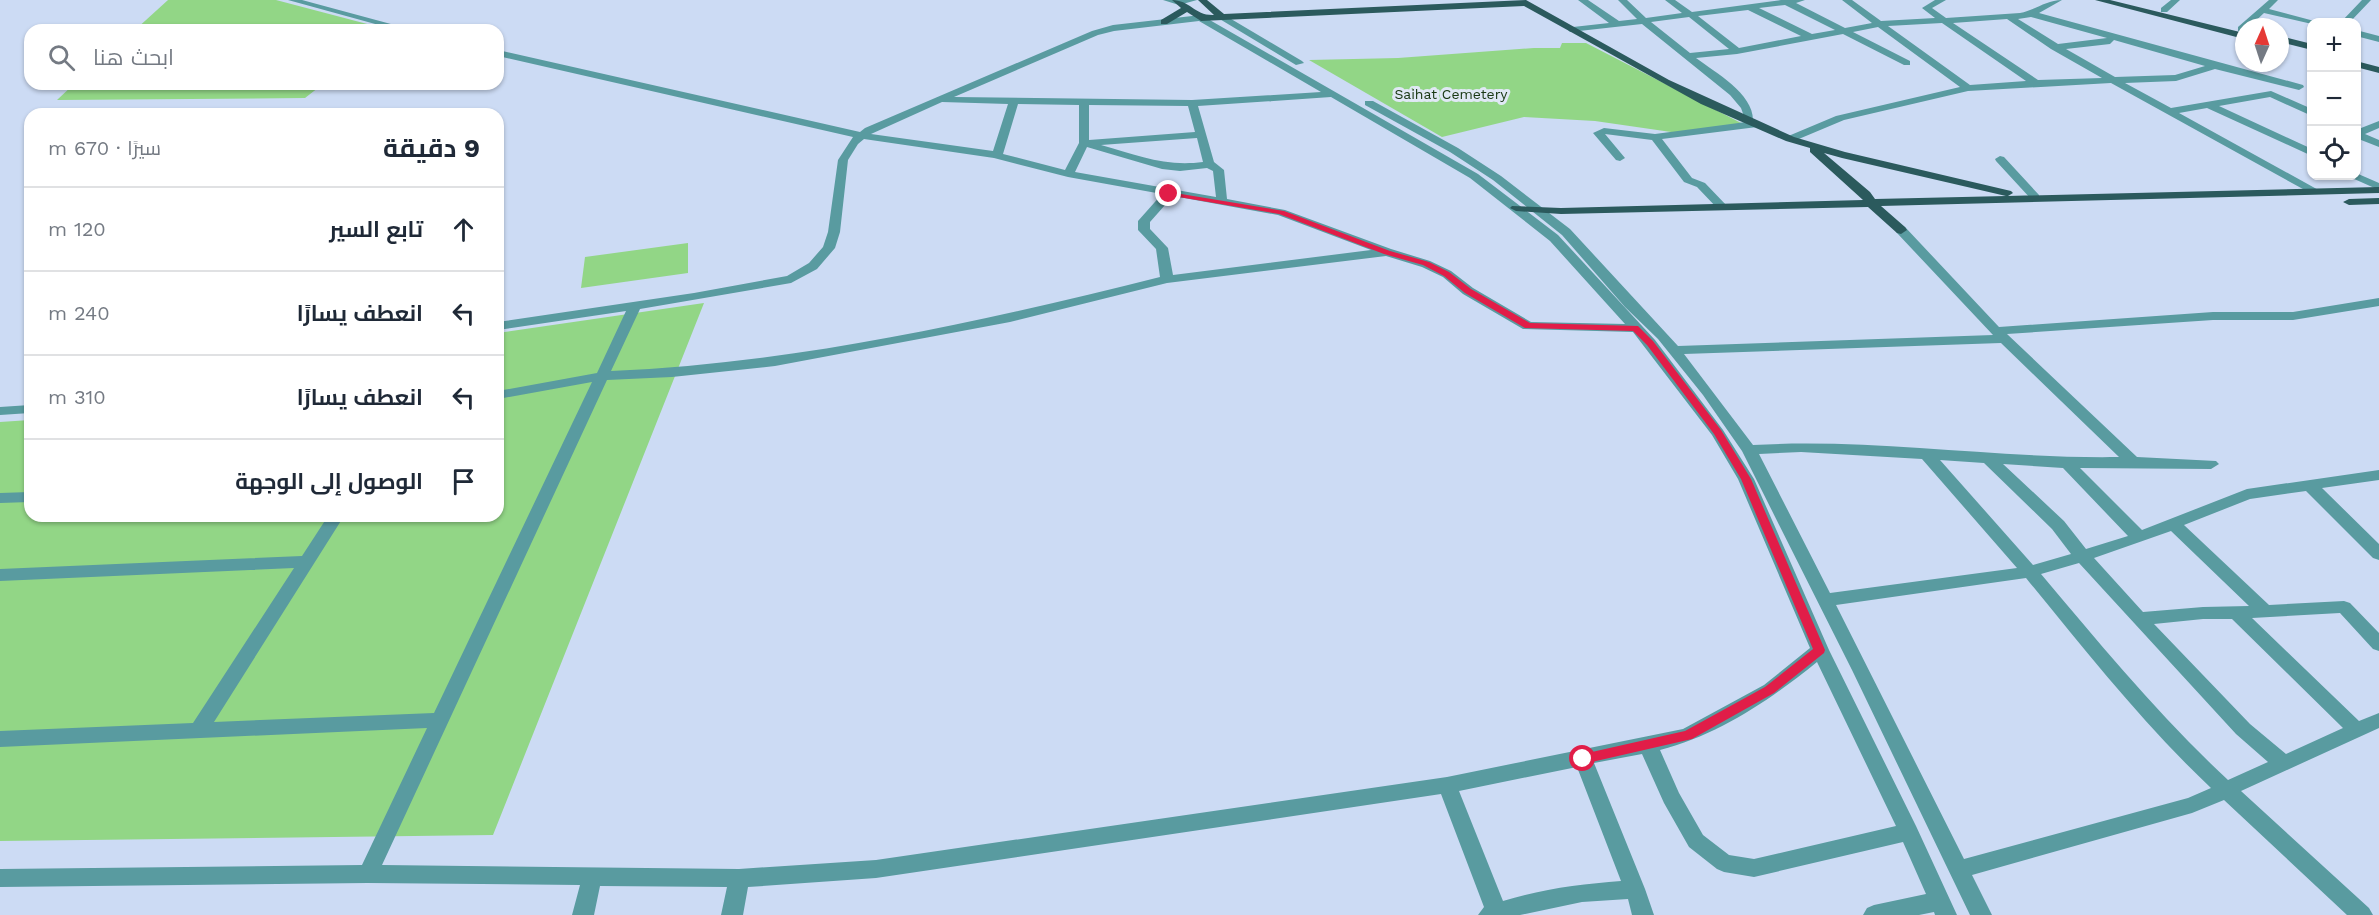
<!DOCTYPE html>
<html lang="ar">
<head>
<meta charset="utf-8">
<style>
	:root { --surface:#fff; --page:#f2f2f3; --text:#1f2937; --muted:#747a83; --line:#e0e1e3 }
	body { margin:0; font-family:"Work Sans",Cairo,sans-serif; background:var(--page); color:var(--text); direction:rtl }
	.controls { position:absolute; right:18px; top:18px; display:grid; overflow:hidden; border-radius:12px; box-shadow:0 2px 4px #0004 }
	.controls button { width:54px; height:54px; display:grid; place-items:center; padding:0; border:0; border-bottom:2px solid var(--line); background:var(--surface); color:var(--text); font:30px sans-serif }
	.compass { position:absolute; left:2235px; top:18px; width:54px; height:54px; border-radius:50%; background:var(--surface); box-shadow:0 2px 4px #0004; rotate:3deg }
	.stop { position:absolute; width:18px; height:18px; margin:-14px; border:4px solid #e11d48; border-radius:50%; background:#fff }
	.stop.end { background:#e11d48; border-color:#fff; box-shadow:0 2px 6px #0008 }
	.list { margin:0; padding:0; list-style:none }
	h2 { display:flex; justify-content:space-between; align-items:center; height:78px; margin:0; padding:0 24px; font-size:26px }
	h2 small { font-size:20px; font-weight:400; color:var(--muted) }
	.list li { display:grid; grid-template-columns:39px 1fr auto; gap:18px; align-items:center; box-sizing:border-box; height:84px; padding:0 24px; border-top:2px solid var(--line) }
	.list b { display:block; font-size:22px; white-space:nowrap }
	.list em { font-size:20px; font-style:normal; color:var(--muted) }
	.icon { flex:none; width:33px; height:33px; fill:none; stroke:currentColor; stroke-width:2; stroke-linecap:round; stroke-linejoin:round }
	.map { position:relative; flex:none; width:2379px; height:915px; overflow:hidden; direction:ltr }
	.search { position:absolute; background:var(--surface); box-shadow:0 2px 4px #0004; left:24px; top:24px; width:480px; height:66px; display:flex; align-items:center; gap:15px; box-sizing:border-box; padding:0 21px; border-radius:18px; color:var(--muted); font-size:22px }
	.panel { position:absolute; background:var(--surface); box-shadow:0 2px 4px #0004; left:24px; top:108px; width:480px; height:414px; border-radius:18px; direction:rtl }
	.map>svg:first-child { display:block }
	.green { fill:#92d686 }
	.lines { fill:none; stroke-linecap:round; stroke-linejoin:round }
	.minor { fill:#599ba0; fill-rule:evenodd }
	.major { fill:#2b5a5d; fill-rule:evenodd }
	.route { fill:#e11d48 }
	.labels { text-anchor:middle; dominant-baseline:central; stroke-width:6; stroke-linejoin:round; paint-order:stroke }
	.far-park-label { font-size:14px; fill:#183712; stroke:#e0e8f5 }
</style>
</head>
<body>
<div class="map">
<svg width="2379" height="915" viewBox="0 0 2379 915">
	<rect width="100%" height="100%" fill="#ccdbf4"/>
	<path class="green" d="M168,0H276L390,30H135Z
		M1562,43H1586L1743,124L1678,133L1595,121L1524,117L1442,137L1309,60L1398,58L1534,48H1560Z
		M74,84H323L305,98L57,100Z
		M688,243V273L581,288L585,257Z
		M704,303L493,835L0,841V422L30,420V516H498V333Z"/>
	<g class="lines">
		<path class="minor" d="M288,0H302L413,30H397Z
			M1163,0H1197L1179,5Z
			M1578,0H1588L1619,21L1637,19L1618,0H1627L1646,18L1682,13L1665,0H1675L1692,12L1781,0H1805L1796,3L1845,28L1872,23L1842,0H1852L1881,21L1935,18L1922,8L1935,0H1946L1932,8L1946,18L2020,13C2036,10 2046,0 2062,0L2039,13L2303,85L2304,87L2299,90L2215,69L2176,81L2125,83L2171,108L2271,91L2312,109V116L2270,97L2219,106L2312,149V156L2207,108L2179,113L2322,192L2320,194H2312L2111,83L1968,91L1844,120L1794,141H1786V137L1836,116L1960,87L1878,27L1853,32L1910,61V65H1904L1843,34L1737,54L1696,58C1716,73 1754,94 1753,121L1762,124L1757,127L1662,139L1692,178L1705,183L1728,207L1722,210L1718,209L1697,187L1684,182L1652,140L1605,134L1625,158L1620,161L1616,160L1593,133L1604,128L1655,134L1746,122L1741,108L1730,95L1642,24L1570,32L1568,30L1573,27L1609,23ZM1785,5L1835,30L1812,34L1759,8ZM1748,10L1801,36L1739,48L1698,16ZM1689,17L1729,49L1690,53L1651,22ZM2031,17L2107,38L2058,44L2018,19ZM2007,19L2051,49L2102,78L2038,80L1953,23ZM1942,23L2026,81L1970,85L1888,26ZM2114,40L2205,66L2175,75L2115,77L2066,49L2110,44Z
			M2171,0H2180L2167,12H2161V8Z
			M2269,0H2278L2269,9L2318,22L2312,24L2264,13L2249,27H2244V31H2238V27Z
			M2362,0H2371L2350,22H2341Z
			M1221,13L1302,61L1304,63L1296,65L1218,18L1216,16Z
			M1201,15L1478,174L1558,235L1655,340L1723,430L1754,479L1829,650L1916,826L1957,915H1935L1934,912L1919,915H1863L1867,908L1874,905L1926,894L1903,842L1754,877L1724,872L1717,869L1689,847L1664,803L1642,754L1594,763L1645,889L1654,915H1632L1628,899L1582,902L1520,915H1478L1484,907L1441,794L876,878L748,887L743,915H721L727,887L600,886L594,915H572L580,885L368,883L0,887V869L362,865L427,728L0,747V731L193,723L294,568L0,581V569L302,556L328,516H344L214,722L434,713L592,382L498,399V391L597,373L626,311L498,330V322L694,293L787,276L809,263L823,247L828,232L838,160L853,137L498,56V50L860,132L865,128L1092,31L1113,25ZM1199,21L1321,92L1192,100L954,97L1098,35L1114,31ZM1331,97L1470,178L1550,241L1625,324L1531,322L1473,288L1451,271L1430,261L1391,249L1285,210L1227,199L1224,170L1214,162L1198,106ZM942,102L1008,104L993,151L871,134ZM1018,104L1079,105V143L1065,170L1003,154ZM1089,105L1188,106L1195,132L1089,140ZM1197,138L1203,162C1164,167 1138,155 1101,145ZM864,139L994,158L1068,177L1162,194L1138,221V230L1156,249L1160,277C980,322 797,363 611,371L640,309L791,283L817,269L835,248L840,232L848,160L858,144ZM1087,147L1162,169L1180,171L1207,168L1213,171L1216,197L1075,172ZM1173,196L1278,215L1371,250L1173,275L1168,248L1150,229V222ZM1386,256L1422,267L1443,277L1463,294L1523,329L1633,332L1712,435L1738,479L1810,648L1764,685L1683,729L1447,777L876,860L739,869L382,865L607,380L672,377L775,366L1010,322L1167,283ZM1817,662L1896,826L1754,859L1729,855L1703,835L1679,793L1660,750C1719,735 1770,700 1817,662ZM1577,767L1621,881C1581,884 1542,889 1503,901L1459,791Z
			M2356,30L2379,36V42L2356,36Z
			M1365,101H1373L1458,148L1501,176L1570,229L1678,346L1993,335L1897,233L1895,230L1901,226L1905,227L1999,327L2213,312H2293L2379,298V306L2293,320H2213L2007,334L2137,457L2216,461L2219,464L2211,469L2080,468L2142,530L2247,489L2379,470V480L2322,488L2379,544V560L2373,558L2306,491L2250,499L2184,525L2269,605L2344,601L2350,603L2379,633V651L2373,649L2340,613L2252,618L2359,721L2379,713V728L2241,791L2369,908L2373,915H2347L2224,800L2192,813L1972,875L1992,915H1970L1852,670L1742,451L1703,395L1658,339L1625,307L1562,235L1493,180L1450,152L1365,105ZM2001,343L2119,457C1997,459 1875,438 1753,445L1684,354ZM1801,452L1922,459L2017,568L1830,593L1759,454ZM1940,460L1984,463L2052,529L2071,554L2033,565ZM2003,464L2063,468L2128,536L2086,549L2064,521ZM2171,531L2249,606L2203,607L2143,612L2094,558ZM2079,563L2236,734L2268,762L2228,780C2160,717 2101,645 2041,574ZM2026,578C2085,650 2143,724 2211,788L2188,798L1964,859L1836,605ZM2203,619H2232L2343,728L2286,754L2250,724L2154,624Z
			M2379,121V128L2365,134L2379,140V147L2356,138V130Z
			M2000,156L2004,157L2039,195V199H2031L1996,161L1995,159Z
			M2356,173L2379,183V190L2352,178L2351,176H2356Z
			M30,405V413L0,415V407Z
			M30,492V502L0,503V493Z"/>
		<path class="major" d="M1172,0C1190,0 1195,16 1214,15L1198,0H1207L1224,14L1526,0L1669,80L1794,137L1845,152L2011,191L2013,193L2008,196L2379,187V193L1881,206L1905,227L1907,230L1901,234L1897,233L1868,207L1561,214L1516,211L1510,208L1512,206L1561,208L1863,200L1810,152V148L1786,141L1701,104L1524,6L1201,21L1187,12L1167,24H1161V20L1181,8ZM1824,153L1842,158L2006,196L1875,199L1870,192Z
			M2095,0H2110L2244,33V39Z
			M2280,36L2312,44V50L2280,42Z
			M2356,61L2379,67V73L2356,67Z
			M2379,198V204L2349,205L2343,202L2349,199Z"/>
	</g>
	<path class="route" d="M1169,192L1284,211L1390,251L1429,262L1449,272L1471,289L1530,323L1638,326L1653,341L1721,430L1751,479L1825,650L1824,653L1774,693L1692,739L1583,764L1579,763L1577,759L1579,756L1583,754L1685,731L1765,687L1813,649L1741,479L1714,434L1647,345L1633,331L1525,328L1465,293L1444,276L1423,265L1384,254L1279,214L1167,195Z"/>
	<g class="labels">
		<g class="far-park-label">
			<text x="1451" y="94">Saihat Cemetery</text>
		</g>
	</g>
</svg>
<div class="controls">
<button>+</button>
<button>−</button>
<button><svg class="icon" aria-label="locate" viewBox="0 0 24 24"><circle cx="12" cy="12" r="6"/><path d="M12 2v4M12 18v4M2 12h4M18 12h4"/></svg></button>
</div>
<svg class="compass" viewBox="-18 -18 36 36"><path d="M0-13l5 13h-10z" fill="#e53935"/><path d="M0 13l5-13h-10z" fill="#747a83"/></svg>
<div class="stop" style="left:1583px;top:759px"></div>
<div class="stop end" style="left:1169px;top:194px"></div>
<div class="search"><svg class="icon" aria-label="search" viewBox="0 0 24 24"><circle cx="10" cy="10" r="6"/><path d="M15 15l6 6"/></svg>ابحث هنا</div>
<section class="panel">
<h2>9 دقيقة<small>سيرًا · 670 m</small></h2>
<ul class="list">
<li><svg class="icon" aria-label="ahead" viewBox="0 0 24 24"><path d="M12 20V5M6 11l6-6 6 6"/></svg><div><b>تابع السير</b></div><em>120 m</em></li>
<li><svg class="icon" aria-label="left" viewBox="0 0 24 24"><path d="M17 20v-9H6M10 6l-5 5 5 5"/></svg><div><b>انعطف يسارًا</b></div><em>240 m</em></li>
<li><svg class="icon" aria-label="left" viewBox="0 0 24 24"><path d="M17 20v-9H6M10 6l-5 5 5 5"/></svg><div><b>انعطف يسارًا</b></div><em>310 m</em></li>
<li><svg class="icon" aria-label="arrive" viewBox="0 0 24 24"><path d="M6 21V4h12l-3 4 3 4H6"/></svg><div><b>الوصول إلى الوجهة</b></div></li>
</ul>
</section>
</div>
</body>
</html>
